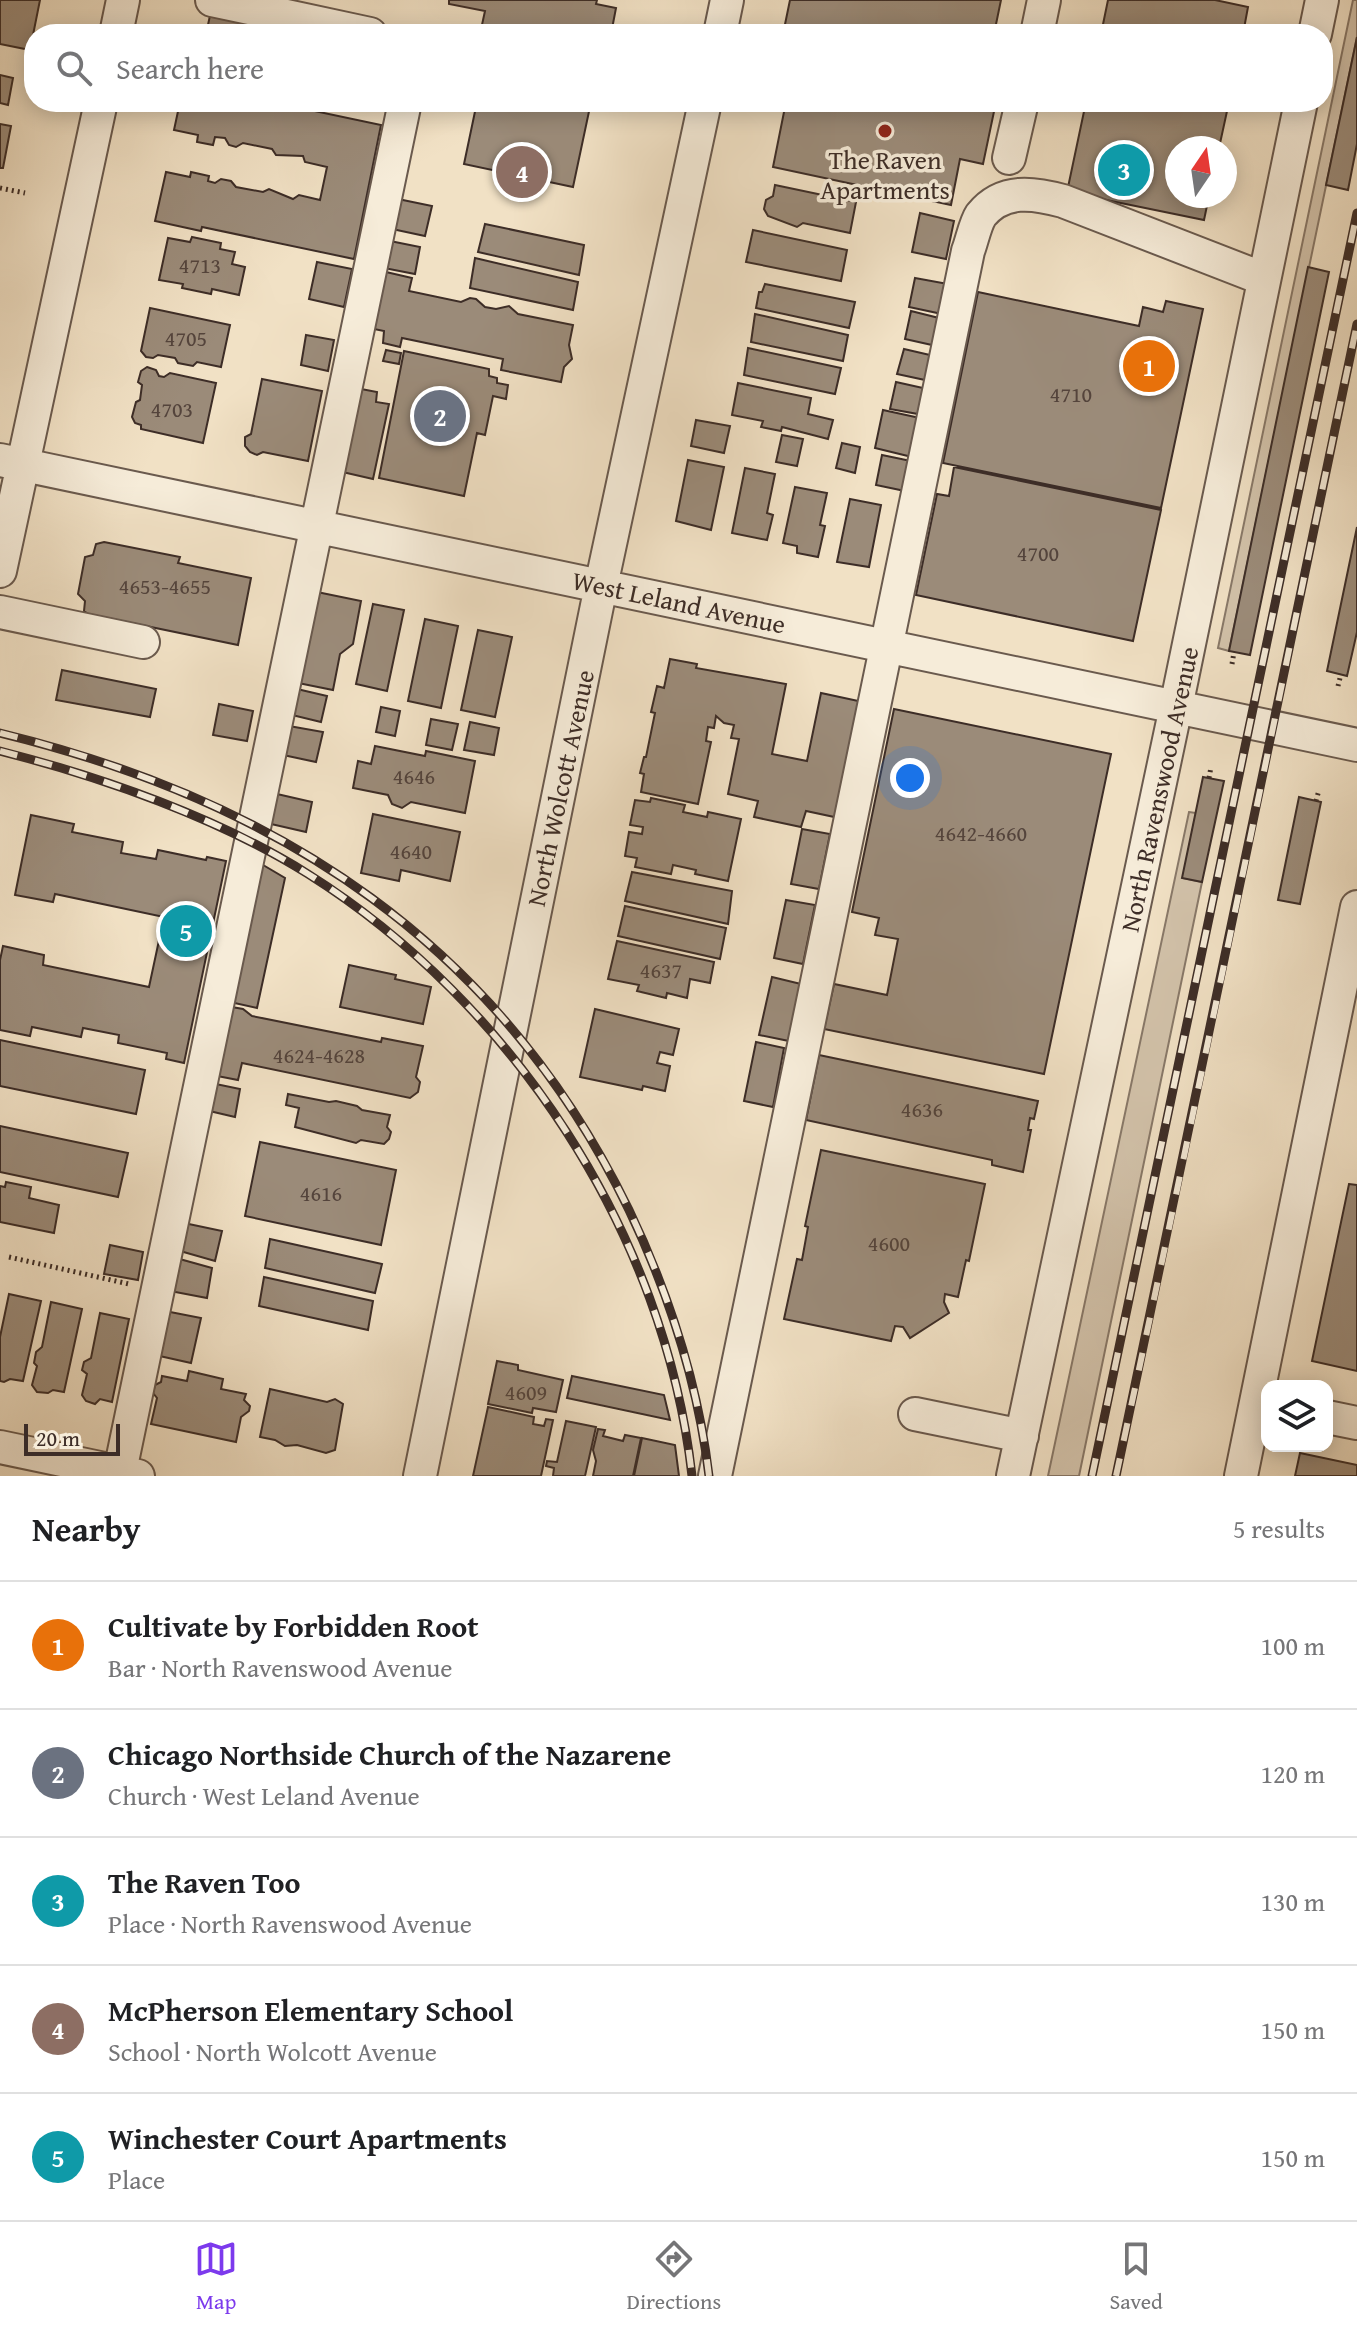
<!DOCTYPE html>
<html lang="en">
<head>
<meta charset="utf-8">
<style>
	:root { --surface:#fff; --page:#f2f2f2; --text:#202124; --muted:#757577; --line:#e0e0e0; --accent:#7c3aed }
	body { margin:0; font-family:"Gentium Book Plus",serif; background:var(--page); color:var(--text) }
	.controls { position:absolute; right:24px; bottom:24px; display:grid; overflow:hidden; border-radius:16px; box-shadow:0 4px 20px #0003 }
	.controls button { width:72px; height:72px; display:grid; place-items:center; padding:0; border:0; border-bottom:2px solid var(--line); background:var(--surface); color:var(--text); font:40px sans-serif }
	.compass { position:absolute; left:1165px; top:136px; width:72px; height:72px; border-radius:50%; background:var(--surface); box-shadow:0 4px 20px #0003; rotate:13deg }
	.scale { position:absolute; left:24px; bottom:20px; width:96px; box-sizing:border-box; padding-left:8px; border:4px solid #3d2d27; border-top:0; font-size:22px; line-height:28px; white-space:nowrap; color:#3d2d27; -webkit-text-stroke:6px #f6ecd9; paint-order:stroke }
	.you { position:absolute; left:910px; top:778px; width:28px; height:28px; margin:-20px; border:6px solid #fff; border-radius:50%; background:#1a73e8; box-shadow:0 0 0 12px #1a73e833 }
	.badge { display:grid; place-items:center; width:52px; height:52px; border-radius:50%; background:var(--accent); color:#fff; font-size:26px; font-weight:700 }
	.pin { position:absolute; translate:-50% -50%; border:4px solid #fff; box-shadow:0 2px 8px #0006 }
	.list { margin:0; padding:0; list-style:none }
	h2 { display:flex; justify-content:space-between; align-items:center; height:104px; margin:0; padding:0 32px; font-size:34px }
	h2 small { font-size:26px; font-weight:400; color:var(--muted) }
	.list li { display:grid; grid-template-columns:52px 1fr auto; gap:24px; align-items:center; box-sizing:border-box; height:128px; padding:0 32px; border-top:2px solid var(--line) }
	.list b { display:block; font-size:30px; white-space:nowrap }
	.list p { margin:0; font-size:26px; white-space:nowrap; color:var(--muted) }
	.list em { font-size:26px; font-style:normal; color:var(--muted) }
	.icon { flex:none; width:44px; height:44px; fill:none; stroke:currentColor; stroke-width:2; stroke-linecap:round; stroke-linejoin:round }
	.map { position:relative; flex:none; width:1357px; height:1476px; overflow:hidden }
	.search { position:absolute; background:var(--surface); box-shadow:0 4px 20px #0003; left:24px; right:24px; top:24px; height:88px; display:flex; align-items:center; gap:20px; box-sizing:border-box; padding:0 28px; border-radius:32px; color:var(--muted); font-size:30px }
	.sheet { height:744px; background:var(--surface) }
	nav { display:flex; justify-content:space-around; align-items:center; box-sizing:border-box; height:112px; border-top:2px solid var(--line); background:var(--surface); font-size:22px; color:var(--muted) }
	nav a { display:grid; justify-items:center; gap:4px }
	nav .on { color:var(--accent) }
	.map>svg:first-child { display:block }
	.green { fill:#d2c2aa; stroke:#887868; stroke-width:2 }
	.building { fill:#9b8b79; stroke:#3d2d27; stroke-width:2 }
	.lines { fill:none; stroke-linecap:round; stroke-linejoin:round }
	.minor-casing { stroke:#6a5a4e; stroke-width:36 }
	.path { stroke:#3d2d27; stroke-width:5; stroke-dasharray:2 4; stroke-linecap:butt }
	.minor { stroke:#f6ecd9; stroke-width:32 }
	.rail-casing { stroke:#3d2d27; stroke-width:9 }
	.rail { stroke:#f6ecd9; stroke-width:6; stroke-dasharray:18; stroke-linecap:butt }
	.poi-dot { fill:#8f2418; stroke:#f6ecd9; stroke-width:3 }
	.labels { text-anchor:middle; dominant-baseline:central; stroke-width:7; stroke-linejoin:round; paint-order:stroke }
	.number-label { font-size:22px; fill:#54443c }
	.poi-label { font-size:26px; fill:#3d2d27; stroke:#f6ecd9 }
	.street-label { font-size:26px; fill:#3d2d27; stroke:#f6ecd9 }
</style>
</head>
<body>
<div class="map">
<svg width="1357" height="1476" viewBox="0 0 1357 1476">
	<rect width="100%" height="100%" fill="#f1e1c5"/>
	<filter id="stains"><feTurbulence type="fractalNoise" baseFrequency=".0025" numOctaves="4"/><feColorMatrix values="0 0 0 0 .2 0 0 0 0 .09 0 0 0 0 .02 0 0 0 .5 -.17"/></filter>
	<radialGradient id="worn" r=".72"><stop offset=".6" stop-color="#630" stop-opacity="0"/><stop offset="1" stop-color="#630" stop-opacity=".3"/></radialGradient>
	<path class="green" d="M1353,0H1357V37L1229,651L1218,648Z
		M1189,812L1196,813L1183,878L1202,882L1079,1476H1048Z"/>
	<path class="building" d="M0,0H40L30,50L0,44Z
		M449,0H597L596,4L616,8L611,34H480L485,11L449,4Z
		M790,0H1001L994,34H783Z
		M1108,0H1215L1248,7L1243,34H1101Z
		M211,11L317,34H206Z
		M1357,37V144L1348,190L1326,185Z
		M0,75L13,78L8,105L0,103Z
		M180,102H272L381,125L354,259L202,227L201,231L155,221L166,172L190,177L191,172L209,176L208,181L215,183L221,179L231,181L236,187L263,192L269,189L293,199L299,195L320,200L327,167L305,162L303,156L276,155L272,149L243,143L236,147L229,145L225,138L215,137L213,145L197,142L198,135L174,130Z
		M477,102H591L573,187L464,164Z
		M786,102H996L983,164L960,159L951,205L773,167Z
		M1086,102H1229L1219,148H1177V196H1209L1204,220L1067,192Z
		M0,124L11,126L3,168H0Z
		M775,185L856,202L850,233L803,223L797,227L768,216L764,209L766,200L773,196Z
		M398,199L432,206L425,236L392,229Z
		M920,213L954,221L946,259L912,252Z
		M485,224L584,245L579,275L478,252Z
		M753,230L847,250L841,281L746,262Z
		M192,237L221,243L220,249L235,252L232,264L245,267L239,295L212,289L211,294L182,288L183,284L159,280L168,238L190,242Z
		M390,241L420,247L415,274L384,268Z
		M475,258L578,282L573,310L470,288Z
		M317,262L352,269L344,307L309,299Z
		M1308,267L1329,272L1250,655L1229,651Z
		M386,272L412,278L409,291L461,302L470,298L476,299L485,307L496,309L509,306L518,314L573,325L569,345L572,359L564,367L561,382L501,370L503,359L402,338L400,347L383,343L384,331L374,329Z
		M915,278L948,284L942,314L909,307Z
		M765,284L855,302L849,328L756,308L759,292H762Z
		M978,292L1139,326L1143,307L1163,312L1166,301L1203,309L1161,508L943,463Z
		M150,308L230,325L221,367L197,362L193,366L178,363L175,358L158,355L153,358L146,357L141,351Z
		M911,311L939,318L932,345L905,339Z
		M755,314L848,335L843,361L751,342Z
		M306,335L334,340L328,371L301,365Z
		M748,348L841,368L835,394L744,375Z
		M904,349L930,355L925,380L897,374Z
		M386,350L401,353L399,364L383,361Z
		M404,351L489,369V376L497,378V383L508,385L506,399L493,396L485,435L477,433L464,496L379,478Z
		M147,367L156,370L159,376L164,377L170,373L216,383L203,443L141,429V425L135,423L132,417L136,402L140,400L142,385L138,382L141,371Z
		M262,379L322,391L308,461L263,452L257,455L250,452L245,446V437L251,434Z
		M896,382L923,388L918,414L890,409Z
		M738,383L811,398L808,414L833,420L828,439L782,427L781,431L761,427L763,421L732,415Z
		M356,388L377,392L376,402L389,404L373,479L338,471Z
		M883,410L920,418L912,457L875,448Z
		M696,420L730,426L724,453L691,446Z
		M782,435L803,439L797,466L776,462Z
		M842,443L860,447L855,473L836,468Z
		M882,455L911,461L905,491L876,485Z
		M688,460L724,467L711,530L676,521Z
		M954,467L1161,510L1133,641L916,595L937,494L949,496Z
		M745,468L775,474L767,513L773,515L767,540L732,533Z
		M795,487L827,493L820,525L825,526L818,557L797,553V546L783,543Z
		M850,499L881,505L869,567L837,562Z
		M1357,527V632L1347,676L1327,671Z
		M104,542L180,557L178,563L251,578L238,645L88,614L84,611L85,601L78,594L85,557L93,555L96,544Z
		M317,592L361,601L353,644L340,654L333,690L298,683Z
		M373,604L404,610L387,691L356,684Z
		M425,619L458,626L441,708L408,701Z
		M478,630L512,637L495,717L461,710Z
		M670,659L697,664L696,668L786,684L772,754L807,761L821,693L863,702L839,818L806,811L801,827L754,817L758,801L728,794L739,739L731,738L734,725L724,723L716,716L714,728L708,727L706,741L711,742L698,804L641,792L644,774L640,773L644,757H646L655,713L651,712L657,686L664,688Z
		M62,670L156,689L150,717L56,700Z
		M297,689L327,696L321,722L292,715Z
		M219,704L253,711L247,741L213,735Z
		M381,707L400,711L395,736L376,732Z
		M894,709L1111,754L1044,1074L824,1029L834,984L887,995L898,939L875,935L879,918L852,912Z
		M431,719L458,724L452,750L426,745Z
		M470,722L499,728L494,755L464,750Z
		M289,726L323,732L316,762L283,755Z
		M375,746L425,756L426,751L475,761L465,813L411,802L402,808L392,804L388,795L353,788L358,761L371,764Z
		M1203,777L1224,781L1202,882L1182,878Z
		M277,794L312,802L306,832L271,824Z
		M1299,797L1321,802L1300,904L1278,900Z
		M651,798L685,805L683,812L707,817L708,812L741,819L728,881L695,874L696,870L673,865L671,874L635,867L637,858L625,856L629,832L642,834L643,827L630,825L635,800L650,802Z
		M373,814L460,832L450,881L401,870L399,881L361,873Z
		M31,815L74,824L72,832L123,842L121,853L156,859L158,850L206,860L207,857L226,861L184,1063L166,1059L167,1053L118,1043L119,1035L83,1028L81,1037L32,1027L30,1036L0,1030V960L3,946L44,955L43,965L149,987L164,917L55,894L53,902L15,895Z
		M802,829L830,834L819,889L791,884Z
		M258,862L285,878L257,1008L230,1002Z
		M632,872L732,891L728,924L625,901Z
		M786,900L815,905L803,964L774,958Z
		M625,906L726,928L720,959L618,936Z
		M617,941L714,962L710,983L690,979L687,998L667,993L666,998L637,991L639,985L608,979Z
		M349,965L396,975L395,979L431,987L423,1024L340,1007Z
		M772,977L801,984L789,1041L759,1035Z
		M226,1006L243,1009L252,1016L381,1042L382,1038L423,1046L416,1077L420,1082L418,1092L410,1098L242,1063L238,1080L212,1075Z
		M595,1009L679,1029L673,1055L660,1052L657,1063L670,1066L665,1091L643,1086L642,1090L580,1077Z
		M0,1040L145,1070L136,1114L0,1086Z
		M756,1042L784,1048L773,1107L744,1101Z
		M819,1055L1038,1101L1034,1119L1030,1118L1028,1130H1031L1023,1172L992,1165V1160L806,1120Z
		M211,1083L240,1089L235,1117L205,1110Z
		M288,1094L329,1102L336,1101L357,1106L362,1110L390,1115L387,1127L391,1132L389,1139L384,1144L361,1140L356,1143L295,1127L299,1108L286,1105Z
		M0,1126L128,1153L118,1197L0,1172Z
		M260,1142L396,1170L381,1245L245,1216Z
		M821,1150L985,1184L969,1261L966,1260L958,1297L945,1294L944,1302L949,1313L910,1338L903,1327L895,1326L891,1341L784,1319L797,1259L802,1260L808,1227L805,1226Z
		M6,1182L31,1187L29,1198L59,1205L54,1233L0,1222V1186L5,1187Z
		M1349,1184L1357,1185V1371L1312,1361Z
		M184,1223L222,1231L215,1261L180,1251Z
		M270,1239L382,1264L375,1293L265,1268Z
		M110,1245L143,1252L138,1280L104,1274Z
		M176,1258L212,1268L207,1298L170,1291Z
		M264,1277L373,1301L368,1330L259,1306Z
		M9,1294L41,1301L23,1381L10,1379L4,1382L0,1381V1337Z
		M51,1302L82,1309L64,1392L53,1390L48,1393L37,1392L32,1385L37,1366L34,1363L36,1352L42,1347Z
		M165,1311L201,1318L191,1363L155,1355Z
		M100,1313L129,1319L112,1402L100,1399L95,1404L86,1401L82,1395L87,1374L82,1370L84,1362L91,1358Z
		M497,1361L518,1365V1370L563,1380L556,1412L533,1408L532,1413L488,1404Z
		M189,1371L223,1379L221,1389L246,1394L244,1400L250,1406L249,1411L241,1417L236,1442L151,1424L157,1398L153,1393L155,1385L161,1382L162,1376L187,1381Z
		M572,1376L664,1395L670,1420L567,1398Z
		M270,1389L327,1402L335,1399L343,1404L335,1450L326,1453L297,1445L285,1446L275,1440L260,1437Z
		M488,1407L534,1417L533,1424L544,1426L546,1419L553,1420L541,1476H473Z
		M566,1421L596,1427L585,1476H553L554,1468L546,1466L547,1461L557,1462Z
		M598,1429L605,1430L603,1436L623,1441L625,1435L641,1438L633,1476H593L596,1461L593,1450Z
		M642,1438L675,1445L679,1476H634Z
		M1300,1453L1357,1465V1476H1295Z"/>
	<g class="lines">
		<defs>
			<path id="minor" d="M212,0L370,34
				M116,34L123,0
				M720,34L727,0
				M1037,34L1044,0
				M1315,34L1322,0
				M1009,158L1022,102
				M0,460L1357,745
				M0,571L101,102
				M0,612L143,642
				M915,1414L1022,1436
				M1327,1417L1357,1423
				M0,1447L138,1476
				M119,1476L405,102
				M420,1476L601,586L705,102
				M715,1476L968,251C972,241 975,224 981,215C1003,188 1034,193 1063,201L1264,279
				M1013,1476L1176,707L1301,102
				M1241,1476L1357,907"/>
		</defs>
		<use href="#minor" class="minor-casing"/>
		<path class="path" d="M0,188L25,193
			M1232,664L1234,652
			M1338,686L1341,674
			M1209,778L1211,767
			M1316,801L1319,790
			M9,1257L129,1284"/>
		<use href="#minor" class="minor"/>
		<defs>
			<path id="rail" d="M0,733C280,801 501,946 629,1210C669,1294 698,1383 709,1476
				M0,751C102,777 219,818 308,874C513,1003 665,1233 692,1476
				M1092,1476L1357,213
				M1116,1476C1199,1093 1276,708 1357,324"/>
		</defs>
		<use href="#rail" class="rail-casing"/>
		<use href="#rail" class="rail"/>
	</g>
	<circle class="poi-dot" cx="885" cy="131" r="8"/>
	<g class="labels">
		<g class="number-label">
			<text x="200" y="265">4713</text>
			<text x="186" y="338">4705</text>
			<text x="1071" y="394">4710</text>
			<text x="172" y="409">4703</text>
			<text x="1038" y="553">4700</text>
			<text x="165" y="586">4653-4655</text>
			<text x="414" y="776">4646</text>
			<text x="981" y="833">4642-4660</text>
			<text x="411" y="851">4640</text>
			<text x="661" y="970">4637</text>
			<text x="319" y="1055">4624-4628</text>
			<text x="922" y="1109">4636</text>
			<text x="321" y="1193">4616</text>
			<text x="889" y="1243">4600</text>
			<text x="526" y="1392">4609</text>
		</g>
		<g class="poi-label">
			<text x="885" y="159">The Raven<tspan x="885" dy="30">Apartments</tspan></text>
		</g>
		<g class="street-label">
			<text transform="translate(679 602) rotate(12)">West Leland Avenue</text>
			<text transform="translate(560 788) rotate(-78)">North Wolcott Avenue</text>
			<text transform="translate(1159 789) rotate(-78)">North Ravenswood Avenue</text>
		</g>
	</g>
	<rect width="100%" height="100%" filter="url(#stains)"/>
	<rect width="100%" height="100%" fill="url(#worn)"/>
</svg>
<div class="controls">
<button><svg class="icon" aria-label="layers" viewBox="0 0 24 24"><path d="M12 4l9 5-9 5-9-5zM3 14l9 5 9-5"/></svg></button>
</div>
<svg class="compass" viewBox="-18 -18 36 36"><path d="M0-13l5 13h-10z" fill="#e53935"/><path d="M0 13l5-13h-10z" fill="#757577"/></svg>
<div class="scale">20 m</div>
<div class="you"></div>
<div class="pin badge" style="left:1149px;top:366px;background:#e8710a">1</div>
<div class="pin badge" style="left:440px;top:416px;background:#6b7280">2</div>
<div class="pin badge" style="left:1124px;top:170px;background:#0f9aa8">3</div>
<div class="pin badge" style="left:522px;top:172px;background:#8d6e63">4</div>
<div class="pin badge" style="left:186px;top:931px;background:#0f9aa8">5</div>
<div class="search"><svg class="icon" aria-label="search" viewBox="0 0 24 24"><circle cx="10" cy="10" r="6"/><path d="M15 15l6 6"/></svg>Search here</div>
</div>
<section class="sheet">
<h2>Nearby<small>5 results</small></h2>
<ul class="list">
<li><span class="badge" style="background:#e8710a">1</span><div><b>Cultivate by Forbidden Root</b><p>Bar · North Ravenswood Avenue</p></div><em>100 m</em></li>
<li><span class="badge" style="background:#6b7280">2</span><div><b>Chicago Northside Church of the Nazarene</b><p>Church · West Leland Avenue</p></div><em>120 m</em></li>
<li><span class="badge" style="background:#0f9aa8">3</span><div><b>The Raven Too</b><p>Place · North Ravenswood Avenue</p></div><em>130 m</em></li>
<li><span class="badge" style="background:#8d6e63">4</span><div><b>McPherson Elementary School</b><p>School · North Wolcott Avenue</p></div><em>150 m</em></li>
<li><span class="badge" style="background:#0f9aa8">5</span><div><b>Winchester Court Apartments</b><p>Place</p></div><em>150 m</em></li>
</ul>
</section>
<nav>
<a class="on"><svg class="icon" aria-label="map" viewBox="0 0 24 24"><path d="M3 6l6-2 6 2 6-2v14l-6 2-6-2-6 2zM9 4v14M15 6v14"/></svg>Map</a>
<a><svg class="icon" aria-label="directions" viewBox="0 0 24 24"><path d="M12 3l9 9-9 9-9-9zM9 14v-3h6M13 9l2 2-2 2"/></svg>Directions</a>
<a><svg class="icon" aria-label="saved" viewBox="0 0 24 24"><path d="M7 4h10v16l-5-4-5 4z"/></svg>Saved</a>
</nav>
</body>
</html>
